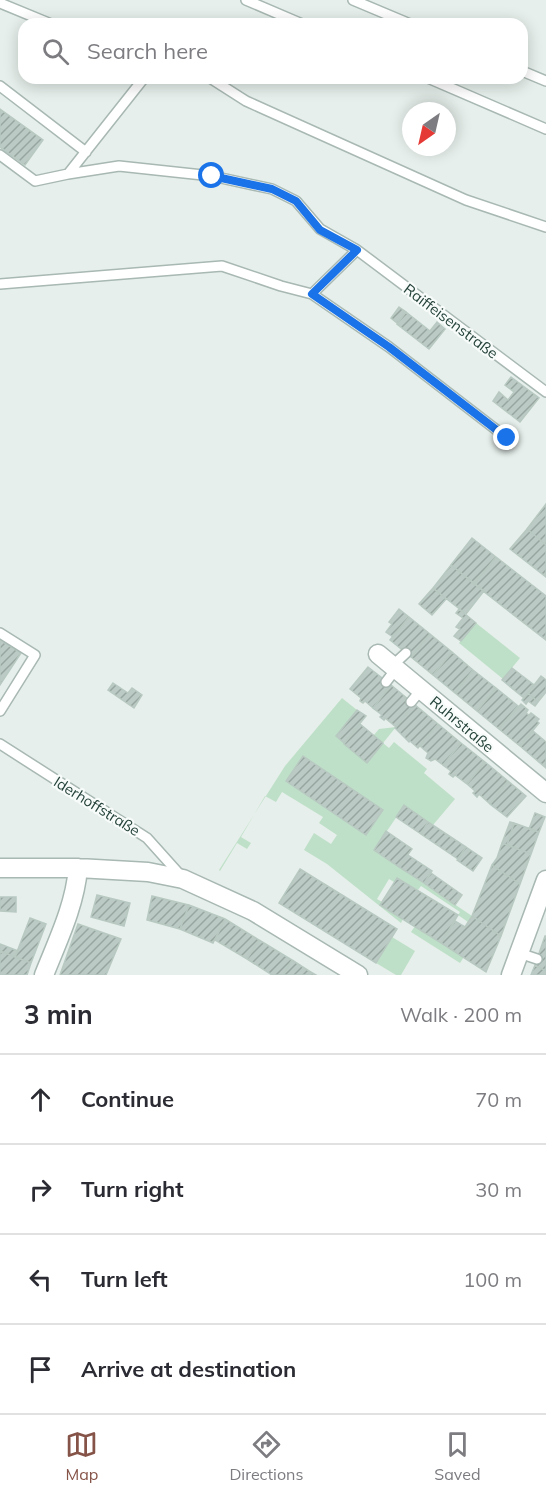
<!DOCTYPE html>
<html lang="en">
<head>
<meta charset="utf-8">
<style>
	:root { --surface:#fff; --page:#f2f2f3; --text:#2b2b33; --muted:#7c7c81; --line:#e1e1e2; --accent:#855347 }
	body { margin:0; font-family:Mulish,sans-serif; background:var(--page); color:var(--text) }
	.compass { position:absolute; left:402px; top:102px; width:54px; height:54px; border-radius:50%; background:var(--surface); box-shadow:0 3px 15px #0003; rotate:214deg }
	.stop { position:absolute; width:18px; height:18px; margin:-14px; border:4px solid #1a73e8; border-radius:50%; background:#fff }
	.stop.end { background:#1a73e8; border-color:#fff; box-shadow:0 2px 6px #0008 }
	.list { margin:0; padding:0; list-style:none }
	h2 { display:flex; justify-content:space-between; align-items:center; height:78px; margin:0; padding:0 24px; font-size:26px }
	h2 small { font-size:20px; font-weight:400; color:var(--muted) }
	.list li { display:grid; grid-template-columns:39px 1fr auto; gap:18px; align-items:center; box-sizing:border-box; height:90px; padding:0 24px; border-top:2px solid var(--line) }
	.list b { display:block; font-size:22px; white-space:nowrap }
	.list em { font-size:20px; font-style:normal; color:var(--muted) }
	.icon { flex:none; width:33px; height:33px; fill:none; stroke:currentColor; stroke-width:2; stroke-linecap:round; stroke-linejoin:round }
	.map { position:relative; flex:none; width:546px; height:975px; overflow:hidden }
	.search { position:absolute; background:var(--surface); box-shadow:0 3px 15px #0003; left:18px; right:18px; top:18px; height:66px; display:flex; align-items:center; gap:15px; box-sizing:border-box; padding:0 21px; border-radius:18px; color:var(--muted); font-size:22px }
	.sheet { height:438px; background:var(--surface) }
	nav { display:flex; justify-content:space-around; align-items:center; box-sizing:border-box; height:84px; border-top:2px solid var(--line); background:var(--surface); font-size:16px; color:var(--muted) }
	nav a { display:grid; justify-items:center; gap:3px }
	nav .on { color:var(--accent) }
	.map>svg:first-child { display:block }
	.green { fill:#bfe0c8; fill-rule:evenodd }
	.building { fill:url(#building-hatch); stroke:#b8c9c2; stroke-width:1.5 }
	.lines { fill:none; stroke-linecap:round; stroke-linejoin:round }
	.lane-casing { stroke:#a8b8b2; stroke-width:12 }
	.street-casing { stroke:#a8b8b2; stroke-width:21 }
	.lane { stroke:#fff; stroke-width:9 }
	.street { stroke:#fff; stroke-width:18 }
	.route { stroke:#1a73e8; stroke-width:8 }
	.labels { text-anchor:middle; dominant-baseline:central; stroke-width:4.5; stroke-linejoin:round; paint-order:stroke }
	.street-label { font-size:15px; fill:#24423a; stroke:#f7fbf9 }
</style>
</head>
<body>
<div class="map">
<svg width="546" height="975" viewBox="0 0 546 975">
	<defs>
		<pattern id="building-hatch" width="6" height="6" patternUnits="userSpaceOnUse" patternTransform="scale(1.5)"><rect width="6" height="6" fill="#bbcac4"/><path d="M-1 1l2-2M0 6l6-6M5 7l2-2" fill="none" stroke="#98a6a0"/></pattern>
	</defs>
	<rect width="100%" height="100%" fill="#e6efeb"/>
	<path class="green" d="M476,623L520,658L503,679L459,643Z
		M342,698L357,710L336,736L367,762L373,736L379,729L396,727L383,743L389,748L394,742L427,769L424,773L455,799L433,825L404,806L374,850L472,916L468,922L458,915L460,912L421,886L418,890L397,878L394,882L389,879L377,899L382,902L380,905L403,919L401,923L327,864L304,850L314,833L331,844L337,835L319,823L323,817L282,792L276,802L265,796L241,837L251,843L247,849L237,843L220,871L219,870L285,766ZM303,756L383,810L366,835L286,781Z
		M415,926L464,957L460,963L411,932Z
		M392,937L415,951L401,975H396L376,963Z"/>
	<path class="building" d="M0,109L43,140L25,165L0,147Z
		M399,307L406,312L397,323L391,318Z
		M406,312L430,331L437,322L445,329L429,349L397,324Z
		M511,377L539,398L520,422L493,401L499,392L508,400L514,392L505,385Z
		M546,504V545L527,529Z
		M527,529L546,545V577L510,549Z
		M472,538L496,557L474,584L451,565Z
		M496,557L546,596V640L474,584Z
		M451,565L484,591L466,614L433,588Z
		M433,588L446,599L432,615L419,604Z
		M399,609L409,617L393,637L386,632L392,624L389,622Z
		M459,609L476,623L461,641L454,636L460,629L456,627L463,618L456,613Z
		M409,617L430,634L411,657L390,640Z
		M430,634L452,652L433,675L411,657Z
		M0,640L21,653L0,685Z
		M452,652L473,670L455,693L433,675Z
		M368,667L391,685L373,708L365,701L363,703L360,701L361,698L350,689Z
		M512,668L534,685L524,698L502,680Z
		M473,670L496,688L477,711L455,693Z
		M541,676L546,680V692L538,702L528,693Z
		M113,683L128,693L132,688L142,695L134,708L108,690Z
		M391,685L414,704L396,727L385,718L384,720L380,717L382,715L373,708Z
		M496,688L518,706L499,729L477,711Z
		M528,693L538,702L535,706L528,701L526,704L522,700Z
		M414,704L438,724L418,748L410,741L409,742L395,728Z
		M521,704L528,710L526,713L529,715L531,713L539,719L537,721L539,723L520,746L499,729Z
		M357,710L366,716L344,743L336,736Z
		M360,724L383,743L367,763L344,744Z
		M438,724L461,743L443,765L435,759L431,761L426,758L428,753L420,746Z
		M533,731L546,742V768L520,746Z
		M461,743L485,762L467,784L455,775L453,777L449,774L451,771L443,765Z
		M303,756L383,810L366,835L286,781Z
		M485,762L508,781L490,804L479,794L477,797L473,793L475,791L467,784Z
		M508,781L526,796L507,817L490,804Z
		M404,805L428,822L421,834L396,817Z
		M535,813L545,817L539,832L529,829Z
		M428,822L466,847L458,859L421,834Z
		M510,822L514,823L507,845L502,843Z
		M514,823L539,832L531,854L507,845Z
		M386,831L412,849L399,867L374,850Z
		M502,843L531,854L520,884L492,865L497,858Z
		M466,847L482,858L473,871L457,860Z
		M408,855L432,871L424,883L399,867Z
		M492,865L520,884L501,936L472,916Z
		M300,869L397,929L376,963L279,903Z
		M431,873L462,895L455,905L424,883Z
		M397,878L458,915L441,943L380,905Z
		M97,895L130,903L124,926L91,917Z
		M152,896L189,905L180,929L147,920Z
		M0,897H16V912L0,911Z
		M189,905L225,919L213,943L180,929Z
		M472,916L501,936L486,972L441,943L455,921L465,927Z
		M30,918L46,924L31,963L15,957Z
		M225,919L259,940L247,959L215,940Z
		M78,924L121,939L106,975H60Z
		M545,936H546V971L535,965Z
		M259,940L292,960L283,975H272L247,959Z
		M0,944L18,951L15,957L0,951Z
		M0,951L31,963L27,975H0Z
		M292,960L309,971L316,975H283Z
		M535,965L546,971V975H531Z"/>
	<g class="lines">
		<defs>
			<path id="lane" d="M246,0L302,24
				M353,0L410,24
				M0,3L51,24
				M522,71L546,81
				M210,78L246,101L466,200L546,227
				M428,78L546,129
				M0,86L86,152
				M0,155L35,181L68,174L144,78
				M68,174L119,166L212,176L272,189L296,201L320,229L357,250L546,392
				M357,250L312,294L389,347L507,438
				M0,284L222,266L281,286L312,294
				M0,633L35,655L0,711
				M392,666L406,653
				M386,682L396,669
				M411,702L421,690
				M0,744L147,838L182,877
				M519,953L537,959"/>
			<path id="street" d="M378,654L546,793
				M0,868H78L148,872L183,879L253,911L358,975
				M44,975C58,940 75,905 78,868
				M511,975L546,880"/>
		</defs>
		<use href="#lane" class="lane-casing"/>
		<use href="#street" class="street-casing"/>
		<use href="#lane" class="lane"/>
		<use href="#street" class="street"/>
	</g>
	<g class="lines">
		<path class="route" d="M212,176L272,189L296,201L320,230L357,250L312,294L389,347L507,438"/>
	</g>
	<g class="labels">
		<g class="street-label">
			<text transform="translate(451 321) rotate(37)">Raiffeisenstraße</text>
			<text transform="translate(462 724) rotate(40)">Ruhrstraße</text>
			<text transform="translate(97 806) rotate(32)">Iderhoffstraße</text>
		</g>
	</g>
</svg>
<svg class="compass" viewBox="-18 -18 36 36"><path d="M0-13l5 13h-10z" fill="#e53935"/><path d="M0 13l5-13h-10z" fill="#7c7c81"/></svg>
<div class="stop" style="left:212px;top:176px"></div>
<div class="stop end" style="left:507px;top:438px"></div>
<div class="search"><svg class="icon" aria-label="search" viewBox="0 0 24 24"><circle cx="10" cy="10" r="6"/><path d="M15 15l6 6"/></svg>Search here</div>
</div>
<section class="sheet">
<h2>3 min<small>Walk · 200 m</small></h2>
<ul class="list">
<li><svg class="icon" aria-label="ahead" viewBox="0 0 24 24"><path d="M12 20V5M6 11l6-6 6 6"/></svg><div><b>Continue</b></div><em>70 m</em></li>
<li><svg class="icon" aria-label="right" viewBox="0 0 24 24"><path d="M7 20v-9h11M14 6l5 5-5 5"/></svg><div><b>Turn right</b></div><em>30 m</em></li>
<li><svg class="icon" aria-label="left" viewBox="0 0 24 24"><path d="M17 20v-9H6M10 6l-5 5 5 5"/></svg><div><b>Turn left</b></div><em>100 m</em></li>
<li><svg class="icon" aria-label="arrive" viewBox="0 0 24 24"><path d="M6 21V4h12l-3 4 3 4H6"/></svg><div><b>Arrive at destination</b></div></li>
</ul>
</section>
<nav>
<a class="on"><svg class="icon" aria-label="map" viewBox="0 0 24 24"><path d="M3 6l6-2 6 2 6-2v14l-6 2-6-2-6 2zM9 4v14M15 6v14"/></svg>Map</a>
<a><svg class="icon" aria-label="directions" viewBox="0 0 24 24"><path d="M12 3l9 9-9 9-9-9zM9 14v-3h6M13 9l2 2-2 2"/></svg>Directions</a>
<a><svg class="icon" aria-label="saved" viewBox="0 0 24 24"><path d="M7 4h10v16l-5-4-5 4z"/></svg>Saved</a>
</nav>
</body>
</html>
